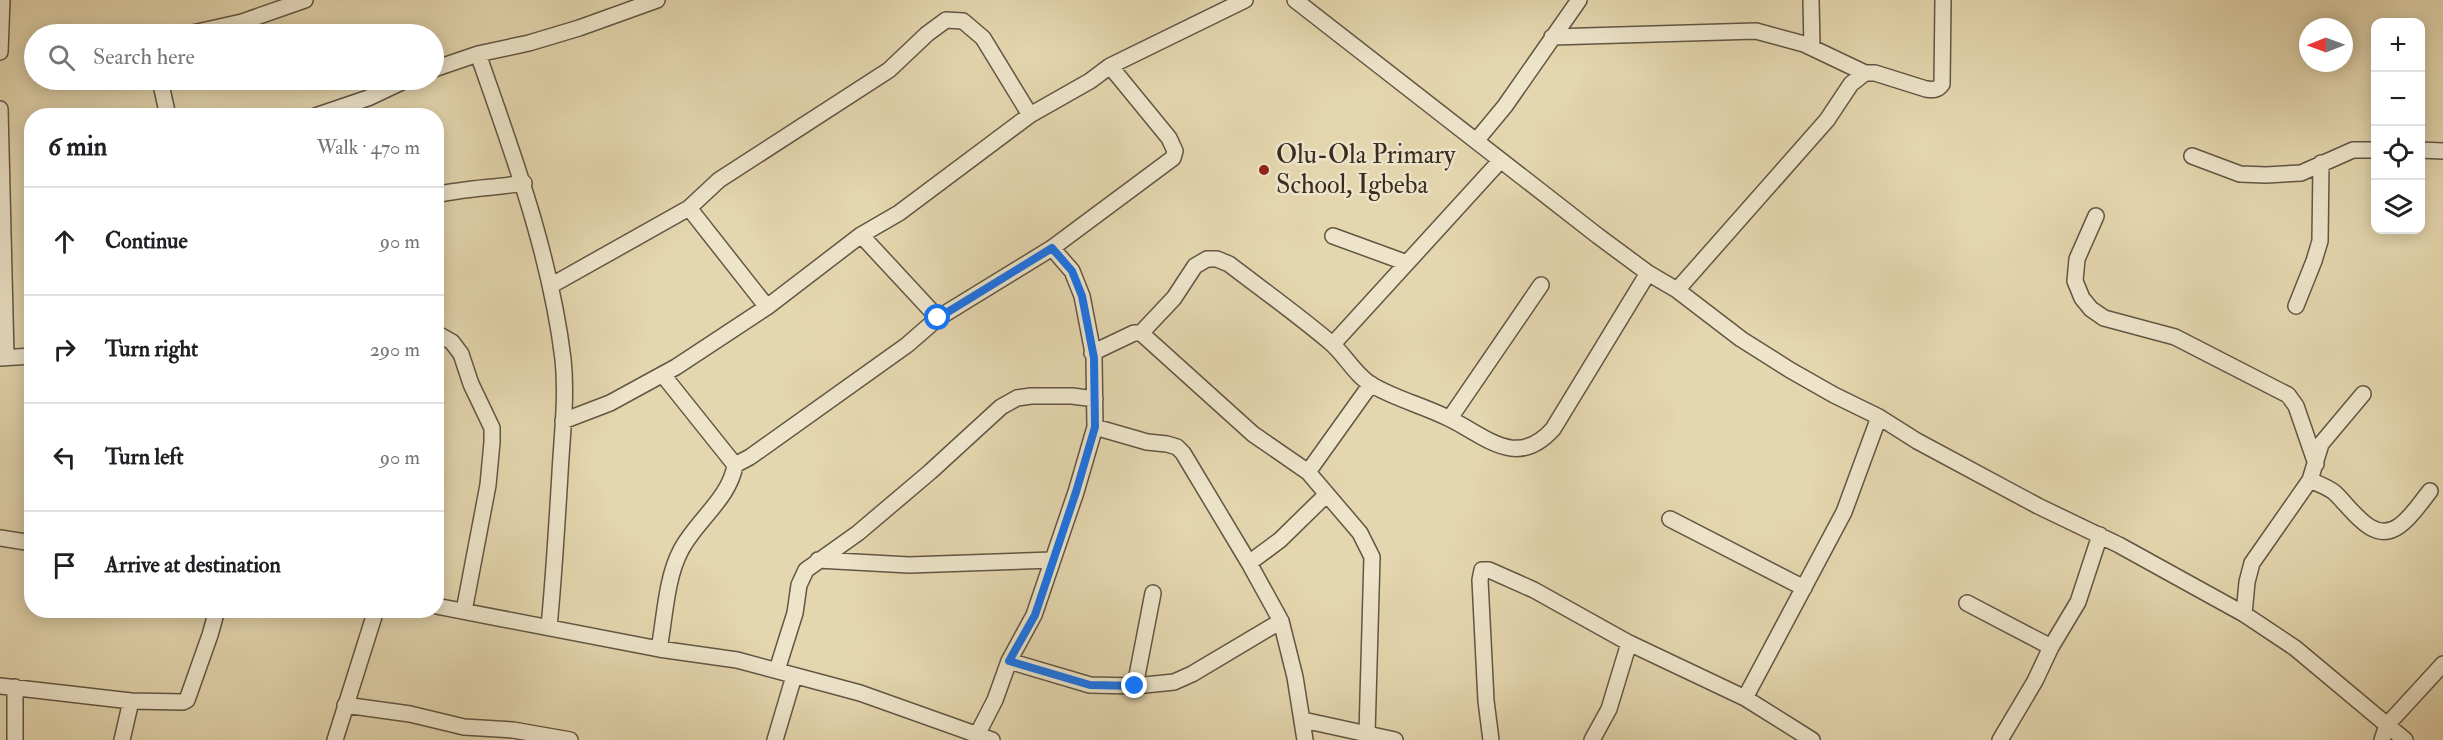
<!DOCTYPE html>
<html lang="en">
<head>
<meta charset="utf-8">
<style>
	:root { --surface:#fff; --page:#f6f6f6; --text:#202124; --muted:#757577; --line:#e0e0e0 }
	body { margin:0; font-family:"IM FELL Double Pica",serif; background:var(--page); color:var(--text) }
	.controls { position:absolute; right:18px; top:18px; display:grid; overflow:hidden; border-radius:12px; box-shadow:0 3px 15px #0003 }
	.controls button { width:54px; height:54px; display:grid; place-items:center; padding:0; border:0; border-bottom:2px solid var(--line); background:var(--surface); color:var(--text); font:30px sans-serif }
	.compass { position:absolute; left:2299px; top:18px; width:54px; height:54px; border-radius:50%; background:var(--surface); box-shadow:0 3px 15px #0003; rotate:269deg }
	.stop { position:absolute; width:18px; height:18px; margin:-14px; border:4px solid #1a73e8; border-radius:50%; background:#fff }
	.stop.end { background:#1a73e8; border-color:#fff; box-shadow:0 2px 6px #0008 }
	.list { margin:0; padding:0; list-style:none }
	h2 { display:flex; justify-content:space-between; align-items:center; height:78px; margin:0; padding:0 24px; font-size:26px }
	h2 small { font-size:20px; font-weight:400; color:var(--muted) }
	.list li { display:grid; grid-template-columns:39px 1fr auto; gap:18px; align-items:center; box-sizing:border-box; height:108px; padding:0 24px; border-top:2px solid var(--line) }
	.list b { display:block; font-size:22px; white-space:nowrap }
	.list em { font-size:20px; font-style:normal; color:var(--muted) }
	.icon { flex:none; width:33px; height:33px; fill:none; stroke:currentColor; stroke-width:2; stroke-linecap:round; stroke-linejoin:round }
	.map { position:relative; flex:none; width:2443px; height:740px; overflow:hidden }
	.search { position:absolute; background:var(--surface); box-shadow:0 3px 15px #0003; left:24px; top:24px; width:420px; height:66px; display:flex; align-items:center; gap:15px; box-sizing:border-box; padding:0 21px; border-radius:33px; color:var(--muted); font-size:22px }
	.panel { position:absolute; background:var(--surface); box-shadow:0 3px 15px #0003; left:24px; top:108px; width:420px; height:510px; border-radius:24px }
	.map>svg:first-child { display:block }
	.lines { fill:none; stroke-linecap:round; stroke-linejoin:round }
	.minor-casing { stroke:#625644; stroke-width:18 }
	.minor { stroke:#ede4ca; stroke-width:15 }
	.route { stroke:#1a73e8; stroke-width:8 }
	.poi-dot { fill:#8f2418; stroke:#ede4ca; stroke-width:2 }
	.labels { text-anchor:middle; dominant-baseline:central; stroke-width:5; stroke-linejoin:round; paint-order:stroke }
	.poi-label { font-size:26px; fill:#372c20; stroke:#ede4ca; text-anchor:start }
</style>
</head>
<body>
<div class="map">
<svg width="2443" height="740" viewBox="0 0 2443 740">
	<rect width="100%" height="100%" fill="#e4d6ae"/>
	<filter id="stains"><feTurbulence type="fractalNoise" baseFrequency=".00333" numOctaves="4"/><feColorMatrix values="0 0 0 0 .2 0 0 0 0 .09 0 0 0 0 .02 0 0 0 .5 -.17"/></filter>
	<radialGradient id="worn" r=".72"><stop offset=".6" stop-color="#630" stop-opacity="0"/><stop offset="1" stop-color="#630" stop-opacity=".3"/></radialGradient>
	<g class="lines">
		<defs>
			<path id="minor" d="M1295,0L1598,236L1648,273L1677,290L1741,339L1790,370L1834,395L1879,417L1917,441L2038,506L2119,545L2244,614L2295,648L2405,740
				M1811,0L1812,47
				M188,34L242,22L305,0
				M1552,37L1756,31L1804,44L1865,73
				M0,52L2,0
				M478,54C513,154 550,253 563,359C567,397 562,435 560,473C557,524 554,575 549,627
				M434,69L478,54L529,43L579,28L657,0
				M160,80L168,116
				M0,109L6,357
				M315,116L368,98L406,80
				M1476,141L1505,106L1579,0
				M2420,150L2443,151
				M2192,156L2240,174L2266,175L2301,173L2353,150H2376
				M436,195C465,188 495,188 524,183
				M689,208L767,307
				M2096,216L2077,259L2075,281L2082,298L2091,309L2104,318L2175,337L2288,395L2296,406L2316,464
				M861,235L938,318
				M1333,236L1407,263
				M552,285L689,208L719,180L889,70L927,34L946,20L963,21L983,38L1030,115
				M1677,290L1827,120L1851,84L1865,73H1875L1926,89C1933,90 1938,90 1942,84L1943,0
				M2296,306L2314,261L2320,241L2321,163
				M436,333L452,342L461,354L471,384L492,428V442L488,485L464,611
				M1141,333L1174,298L1195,266L1207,259H1217L1229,264C1263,290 1298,315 1331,343C1345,355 1356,376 1372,385C1396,399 1424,406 1448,418C1486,436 1516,470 1553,429L1648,273
				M1333,344L1500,161
				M1092,353L1134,333H1141L1253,434L1308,472L1360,533L1372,557L1367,734
				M0,358L32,356
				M1450,418L1541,285
				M563,421L610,403L676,367L767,307L861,235L899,213L1030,115L1090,81L1110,66L1245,0
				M1095,427L1147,442L1167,444L1177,447L1183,453L1249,563L1281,621L1295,677L1305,740
				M735,465L750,457L907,345L938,318L1052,248L1173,158L1175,151L1169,138L1110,66
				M1308,472L1371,384
				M2310,480C2318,484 2328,487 2335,493C2352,509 2373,545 2399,526C2411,518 2421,502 2430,491
				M1670,519L1804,588
				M0,538L32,543
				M818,560L909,565L1052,560
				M1249,563L1280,540L1326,495
				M1967,603L2051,647
				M436,606L659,649L737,660L860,693L992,740
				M2244,614L2247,582L2252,563L2310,480L2321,444L2363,394
				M659,649C665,617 666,578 681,550C696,521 730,498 735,465L663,375
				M1009,661L1090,685L1135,686L1174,682L1192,674L1281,621
				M777,670L795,613L799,585L806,570L858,533L930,472L1001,407L1017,398L1031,396H1072L1095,399
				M0,686L131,701L183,702L187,700L210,635L217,610
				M1135,686L1153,593
				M1745,698L1844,512L1879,417
				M345,705L410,714L464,727L513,730L570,740
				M1303,720L1395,740
				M977,735L995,700L1009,661L1034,615L1076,492L1095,427L1094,358L1082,296L1072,271L1052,248
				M15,740V687
				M122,740L131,701
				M335,740L376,610
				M775,740L794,676
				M1491,740L1486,701L1480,580L1482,570H1489L1534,590L1629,643L1745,698L1812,740
				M1592,740L1609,709L1629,643
				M2000,740L2035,681L2051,647L2078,602L2100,535
				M2382,740L2387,725L2443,664"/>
		</defs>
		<use href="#minor" class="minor-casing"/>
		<use href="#minor" class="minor"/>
	</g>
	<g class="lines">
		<path class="route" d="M938,318L1052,248L1072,271L1082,296L1094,358L1095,427L1076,492L1035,615L1009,661L1090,685L1135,686"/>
	</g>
	<circle class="poi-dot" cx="1264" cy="170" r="6"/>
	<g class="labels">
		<g class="poi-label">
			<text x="1276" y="155">Olu-Ola Primary<tspan x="1276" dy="30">School, Igbeba</tspan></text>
		</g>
	</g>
	<rect width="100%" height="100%" filter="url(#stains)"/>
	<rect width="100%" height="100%" fill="url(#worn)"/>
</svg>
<div class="controls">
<button>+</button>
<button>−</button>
<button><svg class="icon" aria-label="locate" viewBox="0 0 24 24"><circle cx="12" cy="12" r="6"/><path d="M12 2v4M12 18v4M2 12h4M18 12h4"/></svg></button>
<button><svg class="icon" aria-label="layers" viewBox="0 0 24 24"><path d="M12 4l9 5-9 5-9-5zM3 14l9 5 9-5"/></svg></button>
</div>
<svg class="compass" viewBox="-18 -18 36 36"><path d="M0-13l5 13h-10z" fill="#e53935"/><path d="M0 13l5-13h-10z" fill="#757577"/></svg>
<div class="stop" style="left:938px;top:318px"></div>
<div class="stop end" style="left:1135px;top:686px"></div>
<div class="search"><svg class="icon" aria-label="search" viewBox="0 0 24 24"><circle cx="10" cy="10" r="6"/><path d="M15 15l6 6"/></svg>Search here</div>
<section class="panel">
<h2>6 min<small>Walk · 470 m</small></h2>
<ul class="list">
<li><svg class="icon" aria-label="ahead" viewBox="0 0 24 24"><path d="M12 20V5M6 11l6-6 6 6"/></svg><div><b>Continue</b></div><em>90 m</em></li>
<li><svg class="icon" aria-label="right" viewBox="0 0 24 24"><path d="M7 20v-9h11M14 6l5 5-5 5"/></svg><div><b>Turn right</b></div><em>290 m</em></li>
<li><svg class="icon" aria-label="left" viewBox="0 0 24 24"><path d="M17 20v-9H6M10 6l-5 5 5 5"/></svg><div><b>Turn left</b></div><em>90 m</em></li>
<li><svg class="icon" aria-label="arrive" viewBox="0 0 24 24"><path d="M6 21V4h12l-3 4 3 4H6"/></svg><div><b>Arrive at destination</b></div></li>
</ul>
</section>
</div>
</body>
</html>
